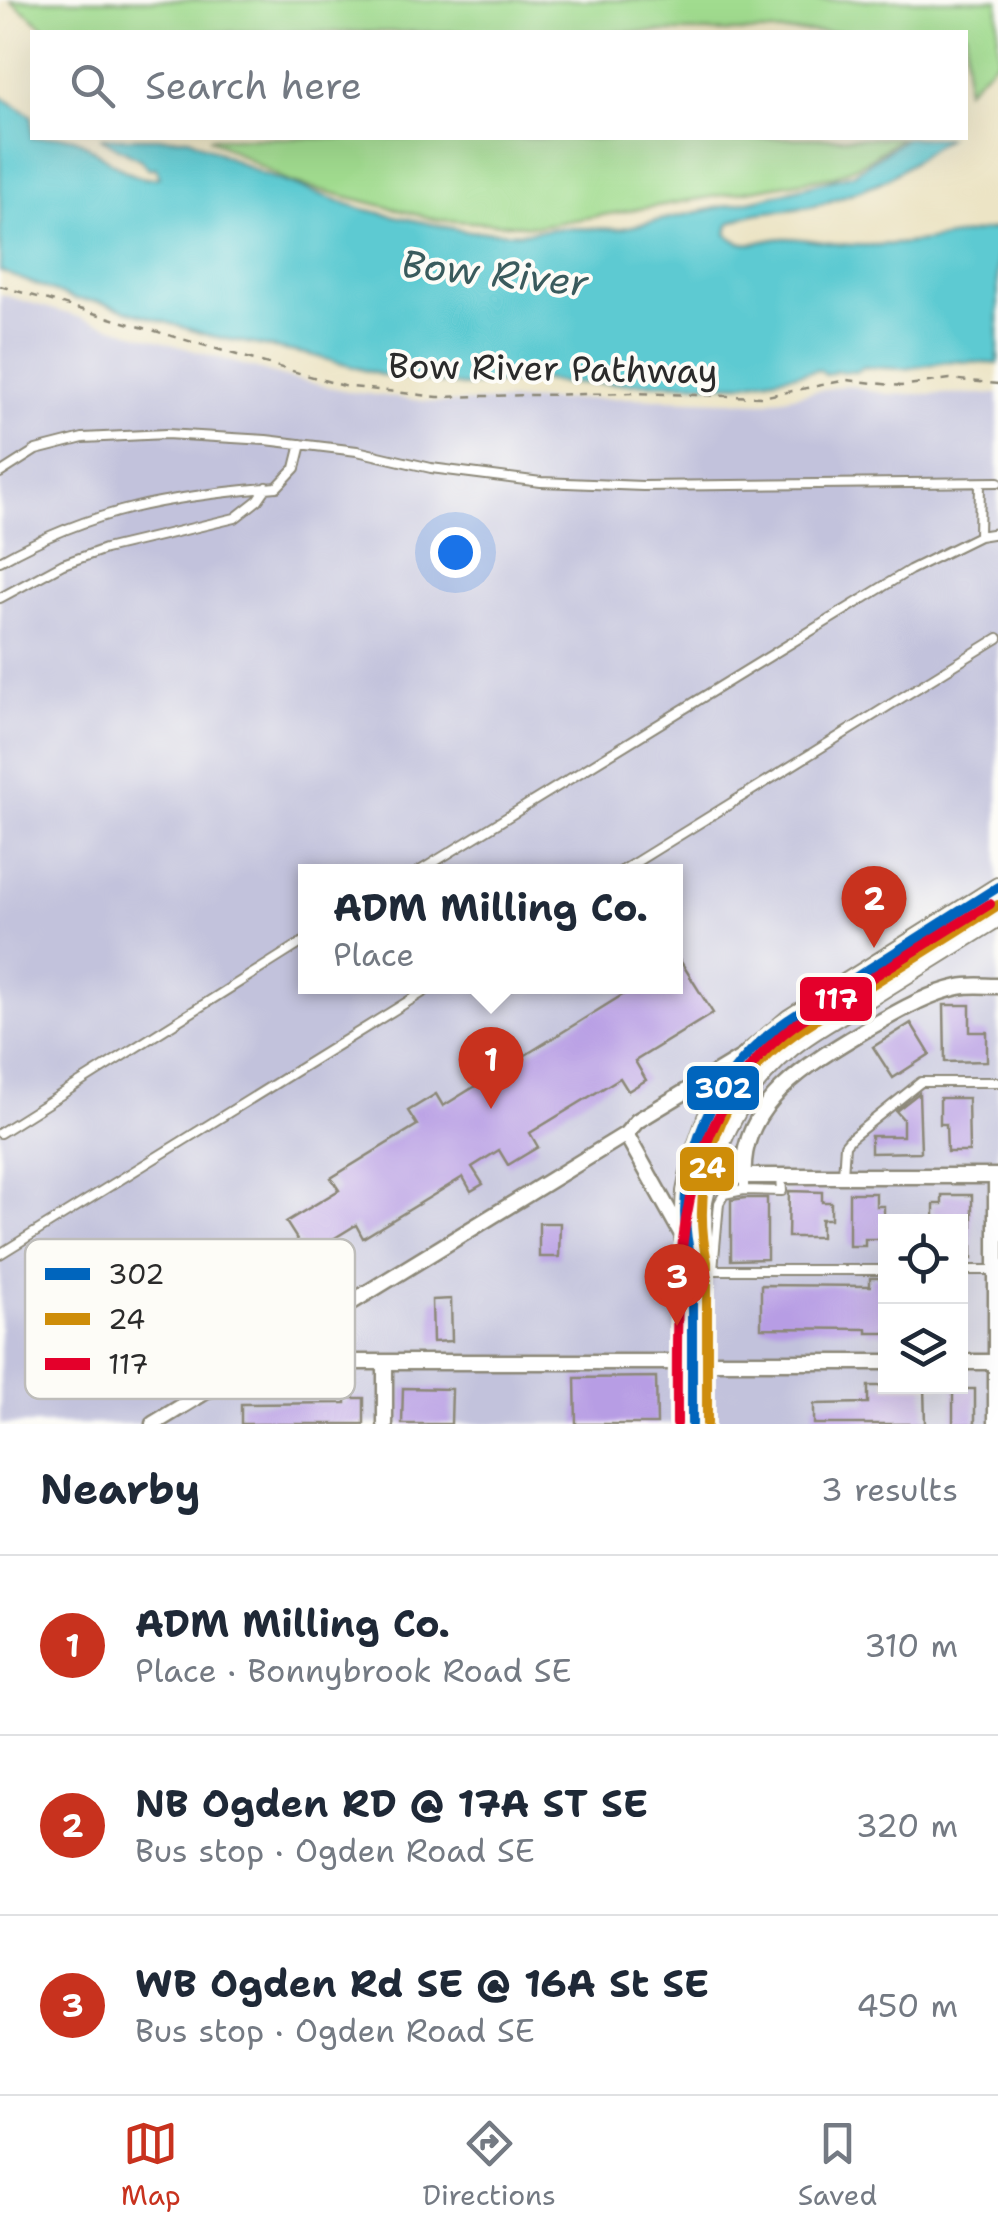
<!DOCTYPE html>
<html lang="en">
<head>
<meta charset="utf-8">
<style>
	:root { --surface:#fff; --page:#f2f2f3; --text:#1f2937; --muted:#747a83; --line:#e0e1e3; --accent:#c8321e }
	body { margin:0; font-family:"Shantell Sans",sans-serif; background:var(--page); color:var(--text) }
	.controls { position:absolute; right:30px; bottom:30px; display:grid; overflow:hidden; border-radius:0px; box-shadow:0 10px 40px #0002 }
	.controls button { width:90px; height:90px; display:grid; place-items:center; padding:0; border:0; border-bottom:2px solid var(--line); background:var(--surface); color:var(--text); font:50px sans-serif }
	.you { position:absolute; left:455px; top:552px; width:35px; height:35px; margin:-25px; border:8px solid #fff; border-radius:50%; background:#1a73e8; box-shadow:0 0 0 15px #1a73e833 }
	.badge { display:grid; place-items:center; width:65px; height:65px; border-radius:50%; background:var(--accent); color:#fff; font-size:32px; font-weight:700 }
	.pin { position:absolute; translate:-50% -82px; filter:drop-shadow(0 2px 5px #0008) }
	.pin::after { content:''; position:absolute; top:52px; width:35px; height:30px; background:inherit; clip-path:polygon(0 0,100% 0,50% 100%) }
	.popup { position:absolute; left:298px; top:864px; width:385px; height:130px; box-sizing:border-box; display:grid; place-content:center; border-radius:0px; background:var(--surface); filter:drop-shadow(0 2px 8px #0005); font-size:32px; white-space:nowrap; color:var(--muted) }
	.popup b { font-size:38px; color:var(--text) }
	.popup::after { content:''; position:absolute; left:50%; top:100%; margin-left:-20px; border:20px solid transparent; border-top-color:var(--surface) }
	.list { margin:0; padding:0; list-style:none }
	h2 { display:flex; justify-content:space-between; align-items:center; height:130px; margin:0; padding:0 40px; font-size:42px }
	h2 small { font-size:32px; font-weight:400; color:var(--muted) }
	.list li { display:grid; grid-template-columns:65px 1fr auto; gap:30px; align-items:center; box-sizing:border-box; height:180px; padding:0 40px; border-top:2px solid var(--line) }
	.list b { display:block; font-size:38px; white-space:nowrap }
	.list p { margin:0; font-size:32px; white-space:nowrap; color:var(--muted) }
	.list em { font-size:32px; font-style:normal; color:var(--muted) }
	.icon { flex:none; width:55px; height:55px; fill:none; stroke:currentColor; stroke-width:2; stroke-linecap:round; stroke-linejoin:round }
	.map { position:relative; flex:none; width:998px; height:1424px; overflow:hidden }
	.search { position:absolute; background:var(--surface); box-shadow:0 10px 40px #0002; left:30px; right:30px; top:30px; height:110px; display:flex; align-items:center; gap:25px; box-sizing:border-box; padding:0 35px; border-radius:0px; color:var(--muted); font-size:38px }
	.sheet { height:670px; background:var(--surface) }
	nav { display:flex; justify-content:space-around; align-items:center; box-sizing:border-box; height:140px; border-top:2px solid var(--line); background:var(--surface); font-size:28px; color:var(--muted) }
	nav a { display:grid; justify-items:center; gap:5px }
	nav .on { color:var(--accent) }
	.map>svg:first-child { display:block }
	.industrial { fill:#c2c2dc; fill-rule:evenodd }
	.green { fill:#a1dc8f; stroke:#66845d; stroke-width:2.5 }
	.water { fill:#5dcad2; stroke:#447a7e; stroke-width:2.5 }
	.building { fill:#b79de4 }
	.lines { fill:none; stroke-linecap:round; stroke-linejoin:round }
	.service-casing { stroke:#8c8878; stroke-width:12 }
	.minor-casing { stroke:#8c8878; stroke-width:19 }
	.tertiary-casing { stroke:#8c8878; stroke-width:22 }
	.path { stroke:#8c8878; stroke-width:2.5; stroke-dasharray:8 8; stroke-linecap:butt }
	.service { stroke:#fff; stroke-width:8 }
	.minor { stroke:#fff; stroke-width:14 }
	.tertiary { stroke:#fff; stroke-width:18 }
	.bus-1-casing { stroke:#fdfcf7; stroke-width:18 }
	.bus-2-casing { stroke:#fdfcf7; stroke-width:18 }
	.bus-3-casing { stroke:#fdfcf7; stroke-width:18 }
	.bus-1 { stroke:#0065bd; stroke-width:10 }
	.bus-2 { stroke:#ce8d09; stroke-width:10 }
	.bus-3 { stroke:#e4002b; stroke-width:10 }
	.labels { text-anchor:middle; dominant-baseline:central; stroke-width:8; stroke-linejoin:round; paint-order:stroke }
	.street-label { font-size:35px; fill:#2b2b2b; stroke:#fdfcf7 }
	.water-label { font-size:38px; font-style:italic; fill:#3a5b5d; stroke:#fdfcf7 }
	.key { fill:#fdfcf7; stroke:#bebdba; stroke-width:2.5 }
	.key-label { font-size:28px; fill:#2b2b2b }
	.line-badge { stroke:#fdfcf7; stroke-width:4 }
	.badge-label { font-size:28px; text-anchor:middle; font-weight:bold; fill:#fff }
</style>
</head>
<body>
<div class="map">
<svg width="998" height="1424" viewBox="0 0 998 1424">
	<rect width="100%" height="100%" fill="#fdfcf7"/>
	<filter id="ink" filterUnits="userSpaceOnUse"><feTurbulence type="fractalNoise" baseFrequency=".01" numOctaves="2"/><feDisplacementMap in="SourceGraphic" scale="20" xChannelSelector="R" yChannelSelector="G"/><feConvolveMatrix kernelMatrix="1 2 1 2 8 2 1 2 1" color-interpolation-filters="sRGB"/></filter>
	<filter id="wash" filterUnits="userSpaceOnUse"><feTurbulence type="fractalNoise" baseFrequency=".0048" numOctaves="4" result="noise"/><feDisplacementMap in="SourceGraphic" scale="40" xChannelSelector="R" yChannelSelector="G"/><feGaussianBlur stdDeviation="2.25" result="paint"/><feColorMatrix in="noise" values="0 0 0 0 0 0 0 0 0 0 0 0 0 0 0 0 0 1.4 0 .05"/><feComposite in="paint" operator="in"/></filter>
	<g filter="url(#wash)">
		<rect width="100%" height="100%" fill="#ece4c5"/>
		<path class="industrial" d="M0,294L284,377L352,392L438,403L628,398L763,402L847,385L886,394H998V1424H0ZM306,872H676V986H306ZM886,1222H960V1386H886Z"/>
		<path class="green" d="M10,0H998V59L966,90V32H50Z
			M209,138H901L865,162L835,176L538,226L438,220L289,182Z"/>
		<path class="water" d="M0,96L32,116V138C44,138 62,134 73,138C98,148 131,186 159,177L156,168H148L141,160L100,138H189L260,173L362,209L465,231L521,233L561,228L619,229L763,198L853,174L906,138H947C925,151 905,170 882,181C864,189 843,196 825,203C793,214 758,206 729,224L727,234C746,253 762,238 785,238C808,238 831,245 854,245C903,247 950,237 998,228V364L953,361L905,369L864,367L855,372L837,371L826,375L819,370L741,384L562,383L540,379L464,386L381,375L311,355L211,336L100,302L74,299L0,271Z"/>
		<g id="blocks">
			<path class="building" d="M676,954L713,1013L635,1061L646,1080L628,1091L620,1078L530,1133L538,1147L508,1165L499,1150L472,1167L483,1184L471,1191L463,1177L363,1238L356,1225L307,1255L286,1222L339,1190L331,1178L417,1125L408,1111L436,1094L443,1106L637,986H676Z
				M944,1005H970V1032H987V1061L945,1062Z
				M911,1023L930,1054L893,1078L873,1047Z
				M919,1093L921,1152L871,1153V1136H903V1119L896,1111Z
				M940,1098H968L969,1152H947L946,1124H940Z
				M789,1191L822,1192V1202H831V1219H821V1237H788Z
				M849,1193H876V1206H884V1239H865V1246H849Z
				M942,1195H972V1259H960V1222H934V1204H942Z
				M745,1198H767V1259L731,1260V1200Z
				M539,1223H560L559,1257H539Z
				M870,1278H886V1333H867V1329L761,1328V1285L870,1286Z
				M451,1299L452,1341L433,1342L432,1300Z
				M656,1377L657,1424H576L575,1378Z
				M868,1386H924L925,1424H814V1404L868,1403Z
				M403,1388L452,1389L451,1424H402Z
				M953,1389H975V1424H953Z
				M346,1398H364V1424H241V1404L346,1403Z"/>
		</g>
	</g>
	<g filter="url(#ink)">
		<use href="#blocks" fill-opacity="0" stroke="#8c8878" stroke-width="2.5"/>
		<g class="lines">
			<defs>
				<path id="service" d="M0,473L36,450L83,438L166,434L266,440L357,451L431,468L541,482L643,486L998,482
					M979,536L980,483
					M0,561C94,508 172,496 277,487L295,468L301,444
					M0,598L63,564L105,549L235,518L258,500L267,487
					M418,872L910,570L979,536L998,533
					M620,872L998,638
					M0,1133L306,940
					M843,1176L845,1145L851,1138L921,1082H998
					M744,1190L782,1191L781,1176
					M0,1254L433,986
					M695,1270H886
					M713,1270L719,1203L724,1194L744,1190V1176
					M960,1270H996"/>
				<path id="minor" d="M626,1134L684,1238
					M744,1176C739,1103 813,1061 867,1029C896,1013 926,994 959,987C971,984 985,986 998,986
					M706,1181L744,1176H998
					M256,1362H886
					M960,1362H998
					M153,1424L626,1134L637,1121L746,1055
					M385,1424V1363
					M996,1424V1176"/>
				<path id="tertiary" d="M692,1261L684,1239L686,1192L693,1158L707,1118L748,1054L789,1019L998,887
					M692,1424C693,1294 678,1139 791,1047C814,1028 842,1014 868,998C911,971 955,944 998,917"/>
			</defs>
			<use href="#service" class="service-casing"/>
			<use href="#minor" class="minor-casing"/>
			<use href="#tertiary" class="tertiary-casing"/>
			<path class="path" d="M0,286L344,386L438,397L632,393L762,397L847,380L901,386L950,379L998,384"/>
			<use href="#service" class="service"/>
			<use href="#minor" class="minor"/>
			<use href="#tertiary" class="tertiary"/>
			<defs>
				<path id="bus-1" d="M692,1424V1262C671,1191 701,1103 751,1051C778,1023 812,1005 844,985C895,952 947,920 998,887"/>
				<path id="bus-2" d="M707,1424V1262C691,1187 714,1104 772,1052C801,1026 836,1008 868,987C911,960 955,933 998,905"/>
				<path id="bus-3" d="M677,1424C677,1287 668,1132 783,1034C806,1014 835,1001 860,985C904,958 947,931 990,904"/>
			</defs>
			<use href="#bus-1" class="bus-1-casing"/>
			<use href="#bus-2" class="bus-2-casing"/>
			<use href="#bus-3" class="bus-3-casing"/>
			<use href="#bus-1" class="bus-1"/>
			<use href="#bus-2" class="bus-2"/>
			<use href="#bus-3" class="bus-3"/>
		</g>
	</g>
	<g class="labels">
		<g class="street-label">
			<text transform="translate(553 368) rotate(1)">Bow River Pathway</text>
		</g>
		<g class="water-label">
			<text transform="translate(495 273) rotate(6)">Bow River</text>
		</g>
	</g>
	<rect x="25" y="1239" width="330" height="160" rx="15" class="key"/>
	<rect x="45" y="1268" width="45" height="12" fill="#0065bd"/>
	<rect x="45" y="1313" width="45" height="12" fill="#ce8d09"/>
	<rect x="45" y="1358" width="45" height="12" fill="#e4002b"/>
	<g class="key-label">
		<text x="108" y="1284">302</text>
		<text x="108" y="1329">24</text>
		<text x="108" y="1374">117</text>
	</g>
	<g class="line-badge">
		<rect x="798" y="975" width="76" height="48" rx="10" fill="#e4002b"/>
		<rect x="685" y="1064" width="76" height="48" rx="10" fill="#0065bd"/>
		<rect x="678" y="1145" width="58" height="48" rx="10" fill="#ce8d09"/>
	</g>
	<g class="badge-label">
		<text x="836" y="1009">117</text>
		<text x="723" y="1098">302</text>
		<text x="707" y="1178">24</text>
	</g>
</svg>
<div class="controls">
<button><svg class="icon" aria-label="locate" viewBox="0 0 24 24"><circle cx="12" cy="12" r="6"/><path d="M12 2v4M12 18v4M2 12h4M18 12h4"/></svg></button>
<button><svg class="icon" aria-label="layers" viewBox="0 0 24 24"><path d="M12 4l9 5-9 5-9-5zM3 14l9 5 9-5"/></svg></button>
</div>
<div class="you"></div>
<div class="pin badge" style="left:491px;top:1109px">1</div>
<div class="popup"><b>ADM Milling Co.</b>Place</div>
<div class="pin badge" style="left:874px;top:948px">2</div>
<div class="pin badge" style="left:677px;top:1326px">3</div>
<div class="search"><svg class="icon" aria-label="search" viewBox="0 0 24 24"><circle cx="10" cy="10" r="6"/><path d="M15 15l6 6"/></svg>Search here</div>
</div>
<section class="sheet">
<h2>Nearby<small>3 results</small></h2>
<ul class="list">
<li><span class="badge">1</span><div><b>ADM Milling Co.</b><p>Place · Bonnybrook Road SE</p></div><em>310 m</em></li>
<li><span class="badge">2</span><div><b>NB Ogden RD @ 17A ST SE</b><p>Bus stop · Ogden Road SE</p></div><em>320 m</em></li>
<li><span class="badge">3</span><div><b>WB Ogden Rd SE @ 16A St SE</b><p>Bus stop · Ogden Road SE</p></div><em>450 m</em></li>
</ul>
</section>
<nav>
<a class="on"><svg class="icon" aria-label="map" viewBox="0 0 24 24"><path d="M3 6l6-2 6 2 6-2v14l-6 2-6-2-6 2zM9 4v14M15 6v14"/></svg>Map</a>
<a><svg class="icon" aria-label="directions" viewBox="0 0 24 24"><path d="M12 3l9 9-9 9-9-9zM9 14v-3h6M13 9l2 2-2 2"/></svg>Directions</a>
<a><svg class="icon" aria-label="saved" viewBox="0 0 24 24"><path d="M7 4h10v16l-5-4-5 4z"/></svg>Saved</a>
</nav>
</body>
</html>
